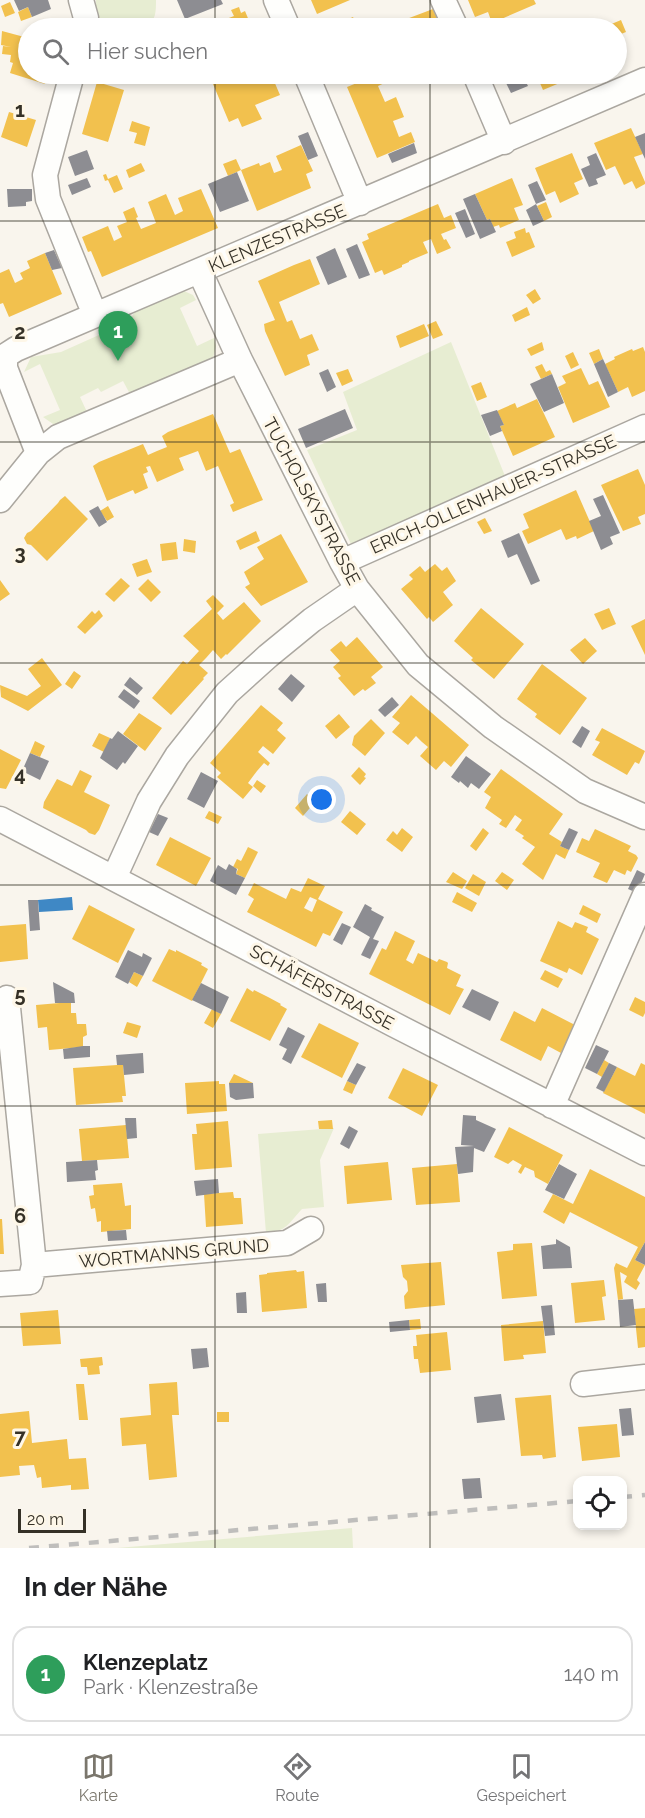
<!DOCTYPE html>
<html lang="de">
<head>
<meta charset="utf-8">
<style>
	:root { --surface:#fff; --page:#f2f2f2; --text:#202124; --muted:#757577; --line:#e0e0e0; --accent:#7a766c }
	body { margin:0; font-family:Raleway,sans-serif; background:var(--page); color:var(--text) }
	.controls { position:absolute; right:18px; bottom:18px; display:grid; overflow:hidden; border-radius:12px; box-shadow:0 3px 9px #0003 }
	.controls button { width:54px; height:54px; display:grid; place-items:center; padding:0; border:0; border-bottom:2px solid var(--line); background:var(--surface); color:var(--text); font:30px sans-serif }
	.scale { position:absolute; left:18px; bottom:15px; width:68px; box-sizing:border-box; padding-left:6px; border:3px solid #353127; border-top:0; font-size:16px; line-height:21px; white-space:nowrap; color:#353127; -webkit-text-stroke:4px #fef7e8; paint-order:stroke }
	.you { position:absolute; left:322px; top:800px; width:21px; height:21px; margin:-15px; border:4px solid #fff; border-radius:50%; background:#1a73e8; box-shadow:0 0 0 9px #1a73e833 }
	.badge { display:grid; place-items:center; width:39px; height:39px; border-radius:50%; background:var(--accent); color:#fff; font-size:20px; font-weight:700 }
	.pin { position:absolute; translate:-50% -50px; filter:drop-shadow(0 2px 3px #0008) }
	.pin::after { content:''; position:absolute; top:32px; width:21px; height:18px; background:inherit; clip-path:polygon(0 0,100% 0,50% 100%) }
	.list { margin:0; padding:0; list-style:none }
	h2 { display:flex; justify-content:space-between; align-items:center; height:78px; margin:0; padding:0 24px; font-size:26px }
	h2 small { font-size:20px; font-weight:400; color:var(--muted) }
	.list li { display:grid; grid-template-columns:39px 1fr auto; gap:18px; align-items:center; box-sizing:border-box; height:96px; margin:0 12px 12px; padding:0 12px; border:2px solid var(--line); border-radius:18px }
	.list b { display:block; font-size:22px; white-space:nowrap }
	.list p { margin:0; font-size:20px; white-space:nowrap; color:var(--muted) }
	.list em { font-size:20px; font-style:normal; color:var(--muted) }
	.icon { flex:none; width:33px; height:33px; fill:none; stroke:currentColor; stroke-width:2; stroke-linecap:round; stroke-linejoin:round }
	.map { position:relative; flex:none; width:645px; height:1548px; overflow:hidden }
	.search { position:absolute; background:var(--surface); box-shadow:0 3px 9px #0003; left:18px; right:18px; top:18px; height:66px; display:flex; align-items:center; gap:15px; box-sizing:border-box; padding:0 21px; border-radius:33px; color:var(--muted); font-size:22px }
	.sheet { height:186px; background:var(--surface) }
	nav { display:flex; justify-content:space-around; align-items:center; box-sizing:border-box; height:84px; border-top:2px solid var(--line); background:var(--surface); font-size:16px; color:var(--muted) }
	nav a { display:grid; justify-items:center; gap:3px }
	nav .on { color:var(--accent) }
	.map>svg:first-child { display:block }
	.green { fill:#e7edd2 }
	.homes { fill:#f2c14e; fill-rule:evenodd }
	.schools { fill:#3f88c5 }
	.industry { fill:#8d8d92 }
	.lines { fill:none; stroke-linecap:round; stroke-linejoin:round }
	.minor-casing { stroke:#aba7a0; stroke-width:27 }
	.minor { stroke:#fefefc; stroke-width:24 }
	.rail { stroke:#bfbebc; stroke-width:4.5; stroke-dasharray:10 10; stroke-linecap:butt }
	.grid { fill:none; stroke:#353127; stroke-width:1.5; stroke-opacity:0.55 }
	.labels { text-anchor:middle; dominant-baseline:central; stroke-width:6; stroke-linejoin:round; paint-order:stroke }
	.street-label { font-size:18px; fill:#353127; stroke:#fef7e8 }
	.grid-label { font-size:20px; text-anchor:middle; font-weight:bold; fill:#353127; stroke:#fef7e8; stroke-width:6; stroke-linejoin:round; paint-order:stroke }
</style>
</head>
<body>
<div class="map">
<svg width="645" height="1548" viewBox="0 0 645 1548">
	<rect width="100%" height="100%" fill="#f9f5ed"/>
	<path class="green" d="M96,0H156C156,12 156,20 146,28H111L96,17Z
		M184,291L193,295L196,300L180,308L197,346L214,338L216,346L213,358L130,394L123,381L101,392L98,388L80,397L87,412L56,426L43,417L60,410L40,364L24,372L31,357L61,352L128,322L137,309Z
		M451,342L505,476L351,544L307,450L357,430L343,392Z
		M334,1128L320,1160L324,1207L302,1209C289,1223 286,1232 266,1233L258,1134Z
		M352,1528L353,1548H117Z"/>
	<path class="homes" d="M311,0H350L317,14Z
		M468,0H534L536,4L492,23L488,12L475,17Z
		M10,2L15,13L5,17L1,6Z
		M28,7L32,17L21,21L18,12Z
		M239,7L241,13L245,11L252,28H203L234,16L231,10Z
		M433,9L439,23L426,28H398L396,23Z
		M353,17L358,28H326L332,26Z
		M621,20L626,32L616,36V28H602Z
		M2,31L28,38V74H48L45,84L10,73L13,63L10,62L11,55L2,54L3,46L11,47L1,45Z
		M218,74H228L229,76L234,74L238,83L258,74H271L280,95L255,105L262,119L242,127L238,118L229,122L213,84L220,80Z
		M379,74H386L389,81L378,86L385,102L396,97L404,117L393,121L399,137L411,132L415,142L377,158L347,87Z
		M536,74H581L543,90Z
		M97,82L124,90L108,142L82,134Z
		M9,112L36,120L27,147L1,137Z
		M132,121L150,127L145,146L134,143L137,133L129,131Z
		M631,128L643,154L634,157L645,182V184L636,189L632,181L624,185L615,166L606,170L594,143Z
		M301,145L313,171L306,174L311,188L257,211L241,170L259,163L260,166L270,162L274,173L282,170L276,156Z
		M572,153L583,179L574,183L579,194L560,203L555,191L546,195L535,168Z
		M236,159L241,170L228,176L223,164Z
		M141,163L145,171L129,178L126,170Z
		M106,174L108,179L117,175L123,189L114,193L108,180L105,181L103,175Z
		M512,178L523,205L514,208L519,220L500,228L499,225L493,227L490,219L487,220L475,194Z
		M201,189L218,228L102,277L91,251L88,252L82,237L108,226L114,241L122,237L117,226L127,222L123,212L134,207L138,217L136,218L141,229L156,223L148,202L166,194L175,215L183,211L178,198Z
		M546,202L552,217L544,221L537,206Z
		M438,204L444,218L451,215L456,228L441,234L444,240L446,239L451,248L437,254L431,239L423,242L428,253L409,261V262L402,265V267L384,275L382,270L375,273L362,242L369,239L367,234Z
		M525,228L526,233L529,232L535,247L512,257L506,242L516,238L514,232Z
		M45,253L62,294L9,317L3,303L0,304V273L9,269L15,283L23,279L20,273L30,268L27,261Z
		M310,259L320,284L279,302L287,322L292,320L300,339L312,334L319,350L307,355L310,365L285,376L265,331L264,324L275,320L258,281L294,265Z
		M535,289L541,299L533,304L526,295Z
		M527,307L530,315L515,322L512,315Z
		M436,321L443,335L433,339L427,325Z
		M424,324L429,336L400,348L396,336Z
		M542,342L544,350L531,356L527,349Z
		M643,347L645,352V391L632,397L628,387L618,392L605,364L615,359L614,357L632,349L633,351Z
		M599,349L603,359L594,364L589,353Z
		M573,352L579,365L571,369L565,356Z
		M542,364L546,372L550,370L552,374L541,379L535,367Z
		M581,368L589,385L598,381L610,407L573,423L558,387L566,383L562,376Z
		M348,369L353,381L342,386L336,373Z
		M481,382L487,397L477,401L471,386Z
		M537,399L555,437L513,456L500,426L504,425L497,411L515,403L517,408Z
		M213,414L230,453L240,449L263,500L233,512L230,505L234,503L218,466L206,471L198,451L179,458L184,470L157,482L150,466L146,467L148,472L143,474L148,488L135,494L133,490L107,501L93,466L99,462L143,444L148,455L157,451L167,447L162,436L168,432Z
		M638,469L645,485V514L638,517L641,524L623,531L601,485Z
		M576,490L594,531L577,539L576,536L566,540L561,529L528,544L522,531L529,528L523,514Z
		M65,496L88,519L47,561L31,545L27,544L24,538L27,533L31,531L58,503L60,500Z
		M108,506L114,517L107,521L100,511Z
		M485,518L492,531L484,534L477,522Z
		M256,531L260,541L240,550L236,541Z
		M281,534L308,582L261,606L245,587L250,584L244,572L264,559L257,547Z
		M184,539L196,541L195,553L183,551Z
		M176,542L178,559L162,561L160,544Z
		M147,559L152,572L137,577L132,564Z
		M435,564L442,571L447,567L456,581L443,592L453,605L433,622L429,617L427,619L401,589L413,579L409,575L420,566L425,572Z
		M121,578L130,586L114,602L105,594Z
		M148,579L161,592L151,602L138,589Z
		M0,580L10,594L0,601Z
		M213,595L224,606L217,613L223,620L244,602L261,621L227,655L226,654L221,659L213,650L206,658L199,665L208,673L203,678L204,679L171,715L152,698L183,661L187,664L199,651L183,636L212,609L206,601Z
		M481,608L524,644L494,679L471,660L473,658L454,641Z
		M609,608L616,624L602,630L594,614Z
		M99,610L103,616L85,634L77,627L92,611L95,614Z
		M645,619V655L631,626Z
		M357,637L383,667L371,677L376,683L365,691L363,689L354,696L338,678L341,676L333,667L340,661L330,650L341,641L346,647Z
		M585,638L597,651L583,664L570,650Z
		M42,658L62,685L28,711L1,697L0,685L27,696L41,686L28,669Z
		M542,664L587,698L560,735L535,717L537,714L517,699Z
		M74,671L81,676L72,689L65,684Z
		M411,695L469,745L451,767L444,761L436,770L420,756L428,747L422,742L416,736L408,745L392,732L400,723L392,717Z
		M261,705L283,723L277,730L286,738L273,754L263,746L258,752L270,763L268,766L264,763L257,771L248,783L253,787L243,799L217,777L221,773L210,763Z
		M139,713L162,728L145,751L123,734Z
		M339,714L350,727L336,739L325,726Z
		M371,719L385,733L365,756L352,745L354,736Z
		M602,728L645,751L639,764L635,762L627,775L592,755L600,742L595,740Z
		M99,733L110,738L104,752L92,746Z
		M35,741L45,746L40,757L30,753Z
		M0,749L21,760L6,789L0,788Z
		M359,767L366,774L364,777L366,778L360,785L351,776Z
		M501,769L563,814L549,834L562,842L560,846L569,850L565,859L556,854L543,880L522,864L535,847L522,838L524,836L515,830L522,820L515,815L506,828L499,824L502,820L485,808L491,797L484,792Z
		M80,770L92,776L84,792L110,805L99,830L95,835L89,833L86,830L43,808L44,802L57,779L72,786Z
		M257,780L266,786L261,793L253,786Z
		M307,794L315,802L303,816L295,808Z
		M209,811L222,817L218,824L205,818Z
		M350,811L366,824L357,835L341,822Z
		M402,828L413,837L402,852L386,840L393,831L397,835Z
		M483,828L489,833L476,851L470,846Z
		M595,829L631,846L628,851L636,855L638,858L631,872L627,870L625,875L614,870L607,883L593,877L600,863L576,852L582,838L589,841Z
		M170,837L211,858L196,886L156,865Z
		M248,847L258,852L245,878L236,874L238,869L233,867L237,859L241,861Z
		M453,872L467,881L462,889L446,882Z
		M502,872L514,880L507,890L495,881Z
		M473,874L486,882L479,896L465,888Z
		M308,878L325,886L318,899L343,912L330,936L323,933L316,947L247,912L254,899L248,895L254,883L286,899L291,888L301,892ZM310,897L317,900L312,912L304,908Z
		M457,892L477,903L472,912L452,902Z
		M89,905L135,929L118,963L72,939Z
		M583,905L601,914L597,923L579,914Z
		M558,921L572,928L575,922L588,927L586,932L599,939L582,975L569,968L567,973L540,961Z
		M26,924L28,959L0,962V926Z
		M395,931L415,941L406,960L413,964L418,953L437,962L439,959L447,962L448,963L447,968L461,975L456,986L464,989L450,1015L369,974L382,948L386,950Z
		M169,949L176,952V950L202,963L201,965L208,969L192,1001L152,981Z
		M545,970L563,979L558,988L540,979Z
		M134,972L143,976L137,987L129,982Z
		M247,988L253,992L254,990L268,997L281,1004L280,1005L287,1009L270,1041L230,1021Z
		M635,997L645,1002V1013L643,1017L629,1010Z
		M71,1002V1013H76L77,1024H86L87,1035L83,1037V1047L49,1050L47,1027L38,1028L36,1005Z
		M542,1008L575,1025L561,1053L548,1046L541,1061L500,1040L514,1011L535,1022Z
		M212,1009L221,1014L213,1028L204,1023Z
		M127,1022L141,1026L137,1038L123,1033Z
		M319,1023L359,1043L342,1078L301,1057Z
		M604,1060L609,1063L602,1077L597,1074Z
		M641,1063L645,1065V1114L603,1093L617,1067L635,1076Z
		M117,1065H123L126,1096H122L123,1102L76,1105L73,1068Z
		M403,1068L438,1085L422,1116L388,1098Z
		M234,1074L253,1083H229Z
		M219,1081V1084H225L227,1111L187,1114L185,1083Z
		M347,1081L356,1085L352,1094L343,1090Z
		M332,1120L333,1129H319L318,1121Z
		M228,1121L232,1167L195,1170L192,1134H197L196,1124Z
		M126,1125L129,1158L82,1161L79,1129Z
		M509,1127L563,1155L548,1184L535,1177L534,1171L525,1167L521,1174L518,1172L522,1165L513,1160L508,1164L494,1157Z
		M388,1162L392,1200L347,1204L344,1166Z
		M457,1164L460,1202L416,1205L412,1168Z
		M590,1169L645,1197V1242L635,1260L645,1265L637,1280L640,1283L636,1290L624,1282L627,1276L620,1272L623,1299L618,1300L614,1268L616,1263L627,1268L638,1247L570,1212L564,1224L543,1212L553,1194L573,1204Z
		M122,1183L125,1206L131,1205V1229L101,1232V1221L97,1222L95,1208L91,1209L89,1196L94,1195L93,1185Z
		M233,1192L234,1198H241L243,1224L206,1227L204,1194Z
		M0,1219H2L4,1254H0Z
		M532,1243L537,1296L502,1299L497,1252L513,1250V1244Z
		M441,1262L445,1305L405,1309L404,1296L408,1291L407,1281L403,1277L401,1265Z
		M296,1270L297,1272L304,1271L307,1308L262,1312L259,1275L267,1274V1273Z
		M604,1280L606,1296L602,1297L605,1320L575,1323L571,1283Z
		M645,1308V1347L638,1348L634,1309Z
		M58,1310L61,1344L23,1346L20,1313Z
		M420,1319L421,1329L410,1330L409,1320Z
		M543,1321L546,1353L523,1355L524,1359L504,1361L501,1325Z
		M447,1332L451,1370L420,1373L418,1359H414L413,1346H417L416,1335Z
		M102,1357L103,1365L99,1366L100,1374L88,1375L87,1367H81L80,1359Z
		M177,1382L179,1415H172L177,1477L149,1480L146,1444L122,1446L120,1418L151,1415L149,1384Z
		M76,1384H84L88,1420H79Z
		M551,1395L556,1457L543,1459L542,1455L521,1456L515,1398Z
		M29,1411L32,1443L67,1439L69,1459L86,1458L89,1489L71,1490V1485L42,1488L41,1477L37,1478L34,1465L19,1466L20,1475L0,1477V1414Z
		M217,1412H229V1422H217Z
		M617,1424L620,1457L582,1461L578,1427Z"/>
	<path class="schools" d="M72,897L73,910L39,912L38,900Z"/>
	<path class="industry" d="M14,0H48L51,9L32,17L28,7L19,11Z
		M177,0H221L223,4L185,19Z
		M505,74H522L528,86L511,93L502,75Z
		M308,132L318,156L308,160L298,136Z
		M645,133V159L635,137Z
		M414,143L417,153L392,163L388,154Z
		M87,150L94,169L75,176L68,157Z
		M596,153L606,175L596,179L598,184L589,187L581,169L590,165L587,157Z
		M237,172L249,201L220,212L208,184Z
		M87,178L91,187L72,195L68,185Z
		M537,181L546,200L536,204L544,221L533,226L526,210L536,204L528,185Z
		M7,189H32V201L26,202V206L8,207Z
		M475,194L487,220L490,219L496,232L480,239L463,199Z
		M465,209L475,234L466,238L455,213Z
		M357,244L370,275L359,279L346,249Z
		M335,248L347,277L328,285L316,257Z
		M54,250L62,268L52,270L45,253Z
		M603,359L618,392L608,397L594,364Z
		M328,369L336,387L327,392L319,373Z
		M552,374L564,403L544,412L530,384Z
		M345,409L353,428L306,448L298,429Z
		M497,410L504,425L500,426L502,431L490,436L481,415Z
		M603,495L620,533L610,537L613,544L601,550L589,521L601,516L593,499Z
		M98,506L107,522L99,527L89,511Z
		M519,533L540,581L531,585L517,554L508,558L501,541Z
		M291,674L305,686L292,702L278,689Z
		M130,677L143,688L137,695L124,685Z
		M124,689L140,701L134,709L118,697Z
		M392,697L399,705L385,717L378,710Z
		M582,726L590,731L581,748L572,742Z
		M118,731L138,746L125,764L123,762L117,770L100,758L110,738L112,739Z
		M30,753L49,761L40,780L22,771Z
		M466,756L491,774L479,789L471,783L468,788L460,781L459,783L451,777Z
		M201,772L218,781L204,808L187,799Z
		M158,814L168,818L158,836L149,832Z
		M569,828L578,832L569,850L560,846Z
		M229,864L237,869L236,874L245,878L236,895L210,881L218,865L226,870Z
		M637,870L645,874L637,893L628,889Z
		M28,900H38L40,930L30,931Z
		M365,904L372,908L371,910L384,917L373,939L379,941L370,959L361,955L370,937L353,927Z
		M342,923L351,927L342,945L333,940Z
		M128,950L142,957L143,953L152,958L143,976L134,972L128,984L115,977Z
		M53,982L74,993L75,1003H55Z
		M201,983L229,997L221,1014L192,1000Z
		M472,989L499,1002L490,1021L462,1007Z
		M288,1027L305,1036L291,1064L282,1059L287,1049L279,1045Z
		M596,1045L609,1051L597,1074L585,1068Z
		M83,1046H90V1057L64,1059L63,1049Z
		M143,1053L144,1073L124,1075L123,1065H117L116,1055Z
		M357,1063L366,1067L356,1085L347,1081Z
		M609,1063L617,1067L604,1092L596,1088Z
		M229,1083H253L254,1098L236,1100L230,1097Z
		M463,1115L476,1116V1120L496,1129L484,1152L474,1148L473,1172L458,1174L455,1147L474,1146L461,1145Z
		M125,1118H136L137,1138L127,1139Z
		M349,1126L358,1131L349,1149L340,1144Z
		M97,1160L98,1170L95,1171L96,1180L67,1182L66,1162Z
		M559,1164L577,1174L564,1199L545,1190Z
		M218,1179L219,1193L196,1196L194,1181Z
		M126,1230L127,1240L108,1241L107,1231Z
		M556,1239L570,1247L572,1268L543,1269L541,1246L556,1244Z
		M645,1242V1265L635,1260Z
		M326,1283L327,1302H318L316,1284Z
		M246,1292L247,1313H237L236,1293Z
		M633,1299L636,1325L620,1327L618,1300Z
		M552,1305L555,1335L545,1336L541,1306Z
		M409,1320L410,1330L390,1332L389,1322Z
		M207,1348L209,1367L193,1369L191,1349Z
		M501,1394L505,1420L477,1423L474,1397Z
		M631,1408L634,1435L622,1436L619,1409Z
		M480,1478L482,1498L464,1499L462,1479Z"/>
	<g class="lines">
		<defs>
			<path id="minor" d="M81,0L86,18L83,28
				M276,0L288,28
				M443,0L456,28
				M72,74L45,175L48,199L95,315
				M306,74L360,203
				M475,74L504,142
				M200,272L240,360L342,562L357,589L418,665L493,727L585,791L645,817
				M5,356L16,349L645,80
				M5,356V368L38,453
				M0,500L38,453L58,437L240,360
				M342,562L645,427
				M0,819L393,1024L645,1153
				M114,878L149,801L177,756L227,693L268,656L312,620L357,589
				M7,998L34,1265
				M552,1106L645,895
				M0,1284L30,1282L34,1265L287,1243L311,1229
				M583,1384L645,1377"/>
		</defs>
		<use href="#minor" class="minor-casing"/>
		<use href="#minor" class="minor"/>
		<path class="rail" d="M622,1497L645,1495
			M29,1548L578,1501"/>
	</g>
	<path class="grid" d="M215,0V28M430,0V28M215,74V1548M430,74V1548M0,221H645M0,442H645M0,663H645M0,885H645M0,1106H645M0,1327H645"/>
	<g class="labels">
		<g class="street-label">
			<text transform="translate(277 238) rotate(-23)">KLENZESTRASSE</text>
			<text transform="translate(493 494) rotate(-24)">ERICH-OLLENHAUER-STRASSE</text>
			<text transform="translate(312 501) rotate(62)">TUCHOLSKYSTRASSE</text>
			<text transform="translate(322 987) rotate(28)">SCHÄFERSTRASSE</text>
			<text transform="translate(174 1253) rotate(-5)">WORTMANNS GRUND</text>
		</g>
	</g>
	<g class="grid-label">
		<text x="20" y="117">1</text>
		<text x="20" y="339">2</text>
		<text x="20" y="560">3</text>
		<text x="20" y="781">4</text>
		<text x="20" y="1002">5</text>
		<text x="20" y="1223">6</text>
		<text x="20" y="1444">7</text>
	</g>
</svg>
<div class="controls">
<button><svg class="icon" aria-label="locate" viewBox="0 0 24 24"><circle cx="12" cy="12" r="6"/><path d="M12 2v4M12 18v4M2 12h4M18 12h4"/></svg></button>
</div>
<div class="scale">20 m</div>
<div class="you"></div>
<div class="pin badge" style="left:118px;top:361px;background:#2e9e5b">1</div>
<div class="search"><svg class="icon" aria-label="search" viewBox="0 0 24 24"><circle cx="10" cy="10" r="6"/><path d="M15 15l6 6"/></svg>Hier suchen</div>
</div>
<section class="sheet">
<h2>In der Nähe<small></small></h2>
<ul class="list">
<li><span class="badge" style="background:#2e9e5b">1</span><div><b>Klenzeplatz</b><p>Park · Klenzestraße</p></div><em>140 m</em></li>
</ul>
</section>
<nav>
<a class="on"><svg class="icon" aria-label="map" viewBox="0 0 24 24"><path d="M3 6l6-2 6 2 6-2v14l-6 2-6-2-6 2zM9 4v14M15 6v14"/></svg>Karte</a>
<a><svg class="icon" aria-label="directions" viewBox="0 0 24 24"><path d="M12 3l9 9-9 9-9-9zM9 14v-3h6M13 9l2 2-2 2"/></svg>Route</a>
<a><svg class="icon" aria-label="saved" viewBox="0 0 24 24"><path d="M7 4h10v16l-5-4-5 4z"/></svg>Gespeichert</a>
</nav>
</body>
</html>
